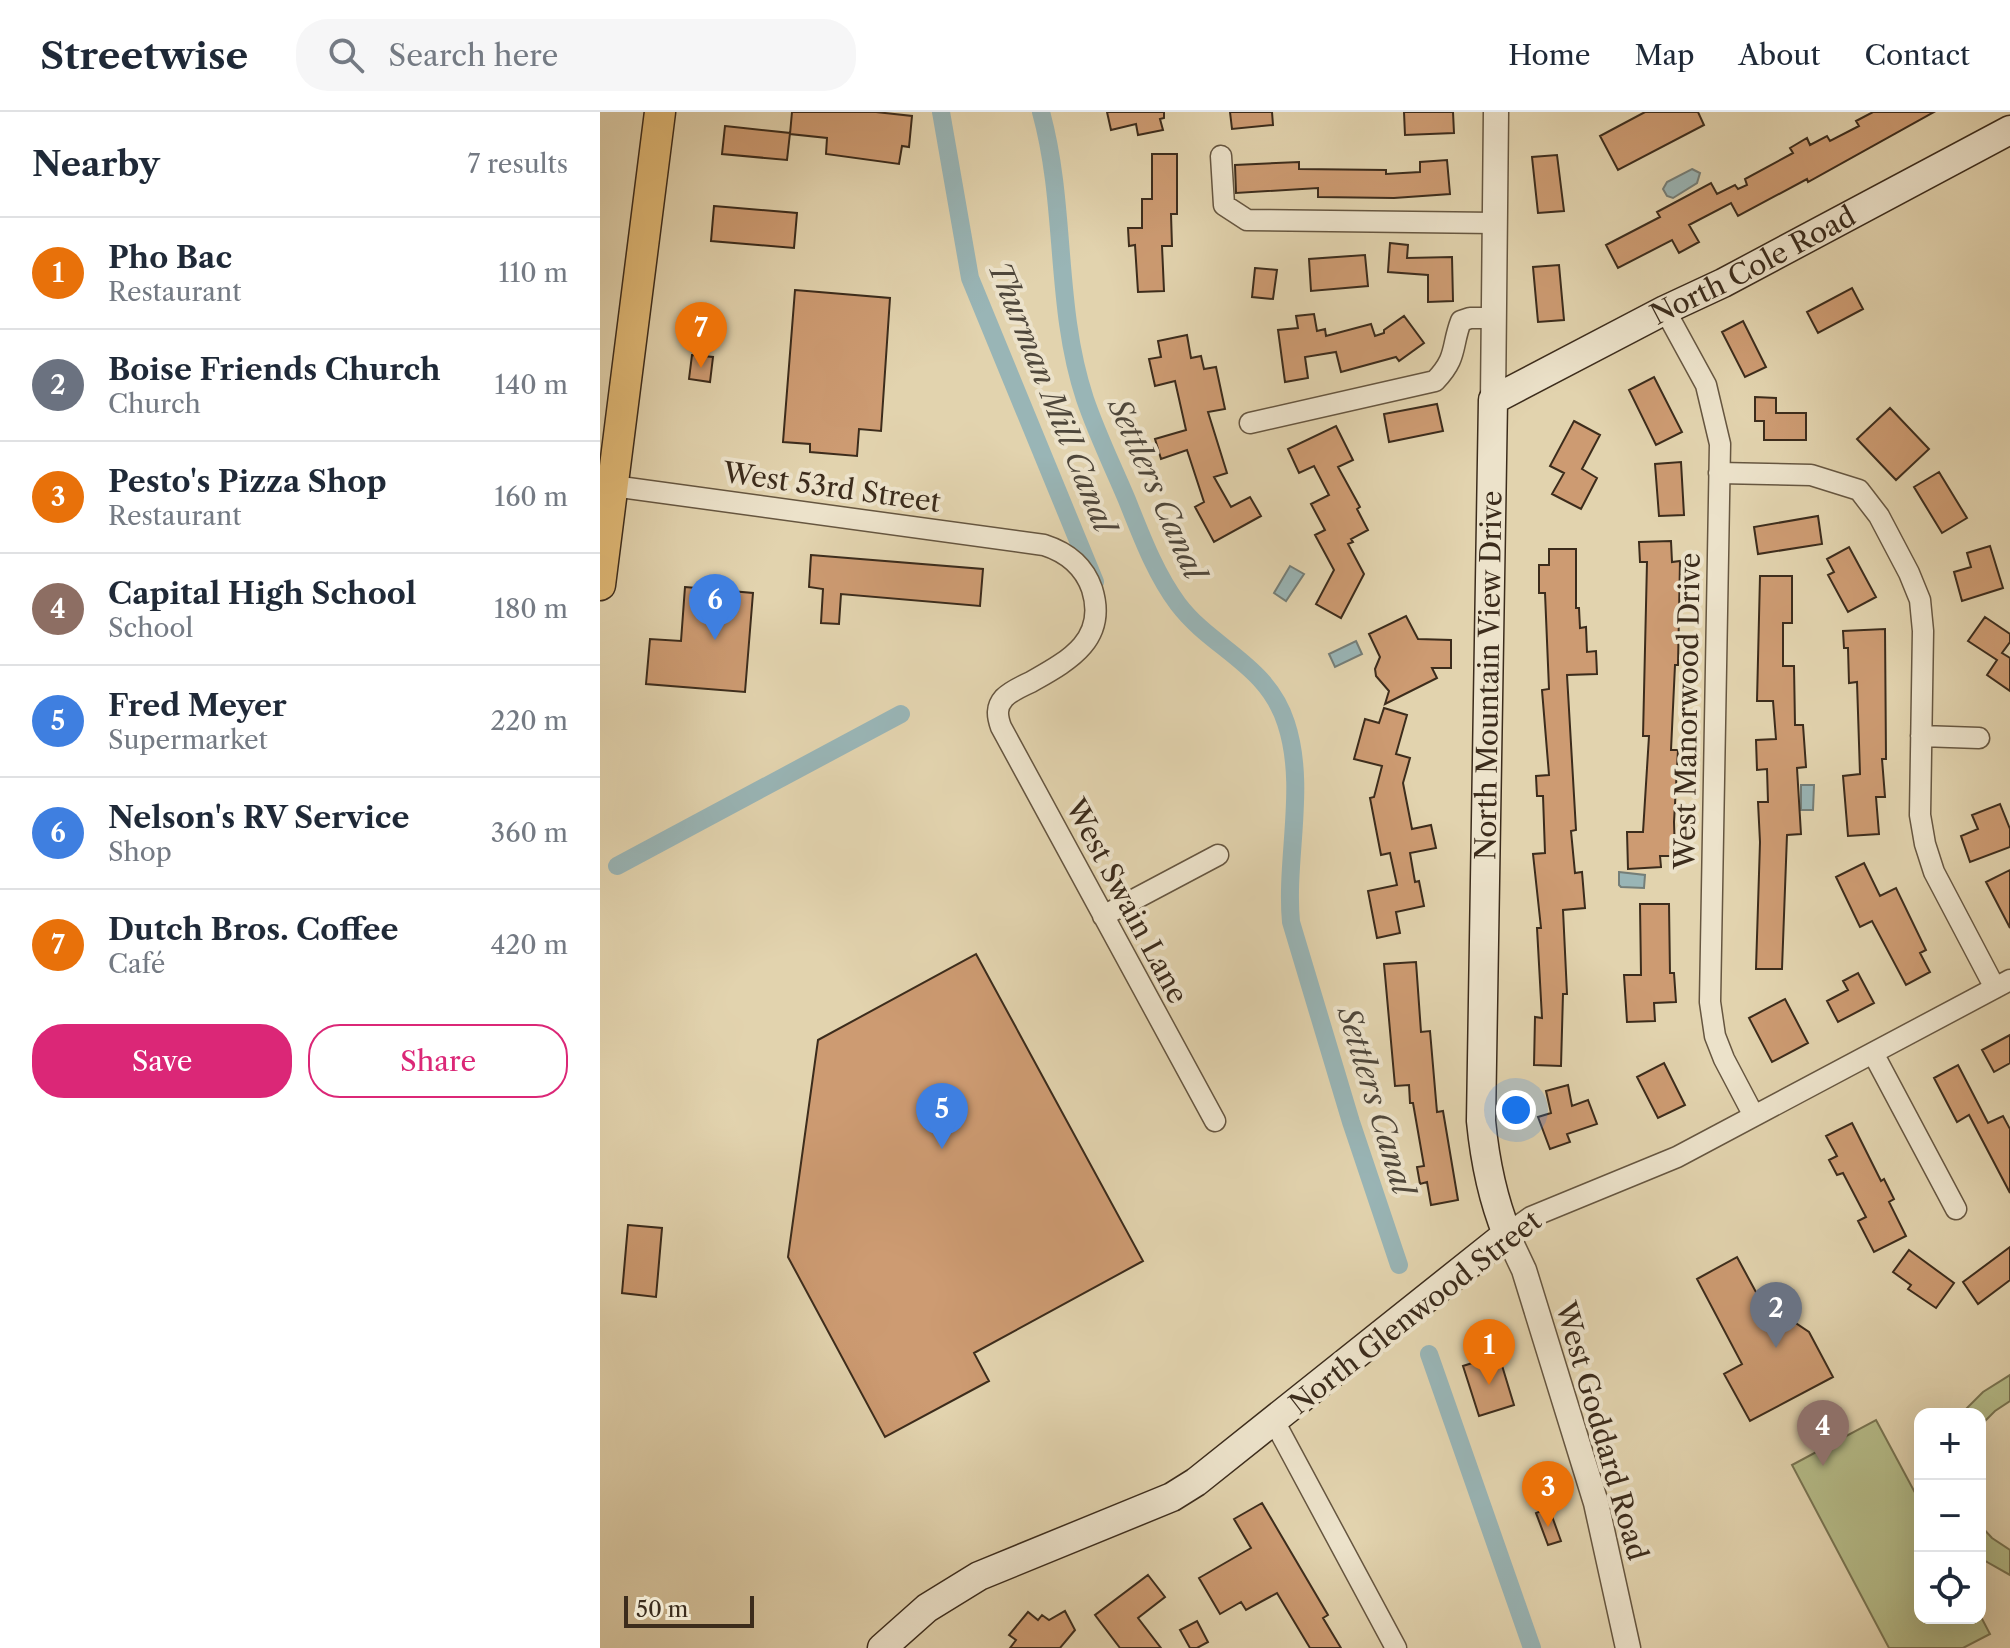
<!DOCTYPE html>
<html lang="en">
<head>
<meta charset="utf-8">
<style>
	:root { --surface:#fff; --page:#f6f6f7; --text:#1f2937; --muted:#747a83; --line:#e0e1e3; --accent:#db2777 }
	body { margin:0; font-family:"Libre Caslon Text",serif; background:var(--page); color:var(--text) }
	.controls { position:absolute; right:24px; bottom:24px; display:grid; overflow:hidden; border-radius:16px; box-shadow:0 8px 32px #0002 }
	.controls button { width:72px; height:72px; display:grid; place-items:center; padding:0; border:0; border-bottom:2px solid var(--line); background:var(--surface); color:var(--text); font:40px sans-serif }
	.scale { position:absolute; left:24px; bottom:20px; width:130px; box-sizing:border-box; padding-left:8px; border:4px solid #3c2c1c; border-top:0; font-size:22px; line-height:28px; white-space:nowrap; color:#3c2c1c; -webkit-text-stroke:6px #ece2ca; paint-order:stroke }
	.you { position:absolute; left:916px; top:998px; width:28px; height:28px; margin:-20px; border:6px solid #fff; border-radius:50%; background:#1a73e8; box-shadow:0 0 0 12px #1a73e833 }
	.badge { display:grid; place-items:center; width:52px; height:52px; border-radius:50%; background:var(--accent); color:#fff; font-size:26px; font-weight:700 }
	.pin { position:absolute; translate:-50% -66px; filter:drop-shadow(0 2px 4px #0008) }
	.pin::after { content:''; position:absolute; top:42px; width:28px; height:24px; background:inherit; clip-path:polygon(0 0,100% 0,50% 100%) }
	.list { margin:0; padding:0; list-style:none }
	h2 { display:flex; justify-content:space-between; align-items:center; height:104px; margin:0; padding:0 32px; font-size:34px }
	h2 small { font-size:26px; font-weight:400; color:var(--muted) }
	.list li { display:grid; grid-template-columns:52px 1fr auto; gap:24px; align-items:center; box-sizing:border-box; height:112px; padding:0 32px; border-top:2px solid var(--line) }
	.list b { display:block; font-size:30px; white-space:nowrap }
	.list p { margin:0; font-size:26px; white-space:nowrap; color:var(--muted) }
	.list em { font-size:26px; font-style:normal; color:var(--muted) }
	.actions { display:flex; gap:16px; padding:24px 32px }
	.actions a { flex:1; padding:18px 0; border:2px solid var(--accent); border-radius:32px; text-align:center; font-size:28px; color:var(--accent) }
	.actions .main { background:var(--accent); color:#fff }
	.icon { flex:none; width:44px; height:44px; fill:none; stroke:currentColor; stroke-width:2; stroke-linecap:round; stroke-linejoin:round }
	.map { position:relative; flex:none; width:1410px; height:1536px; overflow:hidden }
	header { display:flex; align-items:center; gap:48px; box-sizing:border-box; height:112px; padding:0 40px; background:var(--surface); border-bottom:2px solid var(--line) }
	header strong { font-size:38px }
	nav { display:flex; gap:44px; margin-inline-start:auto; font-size:28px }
	.search { width:560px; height:72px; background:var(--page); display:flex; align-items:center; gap:20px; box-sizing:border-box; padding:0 28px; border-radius:32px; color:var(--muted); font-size:30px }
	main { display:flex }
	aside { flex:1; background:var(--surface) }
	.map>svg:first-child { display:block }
	.green { fill:#b5bc89; stroke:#787452; stroke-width:2 }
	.water { fill:#99b5b6; stroke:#747e78; stroke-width:2 }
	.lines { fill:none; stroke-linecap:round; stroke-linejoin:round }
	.canal { stroke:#99b5b6; stroke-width:18 }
	.building { fill:#cd9b72; stroke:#3c2c1c; stroke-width:2 }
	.minor-casing { stroke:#665640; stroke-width:23 }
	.tertiary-casing { stroke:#665640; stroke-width:27 }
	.secondary-casing { stroke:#3c2c1c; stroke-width:31 }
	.primary-casing { stroke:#3c2c1c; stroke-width:33 }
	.minor { stroke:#ece2ca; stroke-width:20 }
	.tertiary { stroke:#ece2ca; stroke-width:24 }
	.secondary { stroke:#ece2ca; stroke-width:28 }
	.primary { stroke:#e1ba77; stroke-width:30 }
	.labels { text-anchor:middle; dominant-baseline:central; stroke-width:8; stroke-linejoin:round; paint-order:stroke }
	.street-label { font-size:28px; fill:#3c2c1c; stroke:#ece2ca }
	.water-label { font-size:30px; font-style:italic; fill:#4f473b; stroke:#ece2ca }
</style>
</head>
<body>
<header>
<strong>Streetwise</strong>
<div class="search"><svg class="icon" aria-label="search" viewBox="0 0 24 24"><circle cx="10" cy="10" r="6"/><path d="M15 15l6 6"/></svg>Search here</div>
<nav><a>Home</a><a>Map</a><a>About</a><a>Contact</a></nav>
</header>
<main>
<aside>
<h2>Nearby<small>7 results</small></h2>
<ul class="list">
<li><span class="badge" style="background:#e8710a">1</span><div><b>Pho Bac</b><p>Restaurant</p></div><em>110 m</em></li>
<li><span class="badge" style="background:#6b7280">2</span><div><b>Boise Friends Church</b><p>Church</p></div><em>140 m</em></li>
<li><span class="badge" style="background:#e8710a">3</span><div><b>Pesto's Pizza Shop</b><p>Restaurant</p></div><em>160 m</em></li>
<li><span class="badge" style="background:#8d6e63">4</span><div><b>Capital High School</b><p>School</p></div><em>180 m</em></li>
<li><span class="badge" style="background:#3f7fe0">5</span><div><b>Fred Meyer</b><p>Supermarket</p></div><em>220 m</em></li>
<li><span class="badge" style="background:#3f7fe0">6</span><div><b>Nelson's RV Service</b><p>Shop</p></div><em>360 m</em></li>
<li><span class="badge" style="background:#e8710a">7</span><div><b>Dutch Bros. Coffee</b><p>Café</p></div><em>420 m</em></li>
</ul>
<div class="actions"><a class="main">Save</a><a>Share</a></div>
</aside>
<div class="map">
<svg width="1410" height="1536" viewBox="0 0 1410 1536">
	<rect width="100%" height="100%" fill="#e2d3ae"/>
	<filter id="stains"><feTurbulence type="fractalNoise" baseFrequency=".0025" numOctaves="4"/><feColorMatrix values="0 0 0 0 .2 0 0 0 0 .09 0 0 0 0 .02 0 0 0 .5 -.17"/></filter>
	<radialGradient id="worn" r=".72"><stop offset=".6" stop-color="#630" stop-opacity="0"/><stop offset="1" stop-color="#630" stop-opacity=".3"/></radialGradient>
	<path class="green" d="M1410,1263V1289L1395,1299L1380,1314V1302H1361L1383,1280Z
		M1276,1308L1320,1390V1506H1380V1503L1390,1522L1363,1536H1289L1192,1353Z
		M1380,1413L1392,1426L1410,1438V1463L1380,1446Z"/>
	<path class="water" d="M1092,57L1100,61L1097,71L1073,86L1067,84L1063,77L1067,70Z
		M690,454L704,462L686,489L674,481Z
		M756,529L762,542L735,555L729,542Z
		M1201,673H1214L1213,698H1201Z
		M1019,760L1045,763L1044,776L1021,775L1019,773Z"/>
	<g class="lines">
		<path class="canal" d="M341,0L370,166L495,470
			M441,0C467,94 454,194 485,287C497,322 513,355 527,388C541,423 555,461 578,492C612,537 667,552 686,611C707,674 685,746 691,810L751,1010L799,1153
			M17,754L301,602
			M829,1242L932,1536"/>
	</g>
	<path class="building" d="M192,0H276L312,4L309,35L302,34L299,52L226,42L227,26L190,22Z
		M507,0H564V6L560,7L563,18L538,23L536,12L511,18Z
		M630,0H672L673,13L632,17Z
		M804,0H853L854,21L805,23Z
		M1045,0H1098L1104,13L1018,58L1000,24Z
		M1273,0H1334L1208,70L1207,67L1138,104L1131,91L1089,113L1099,130L1079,141L1072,128L1018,156L1006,133L1060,105L1057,100L1111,71L1117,82L1135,73L1138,77L1147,73L1145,67L1193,41L1190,36L1207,26L1210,33L1227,24L1230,29L1259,14L1256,9Z
		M125,14L190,21L187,48L122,42Z
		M552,42H577V102H571L572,134H562L564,179L538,180L535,133L529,134L528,116H542V87H552Z
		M957,43L964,99L938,101L932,45Z
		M847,48L850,82L794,86L718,85V76L636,81L635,53L699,50V57L786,58V62L820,60V50Z
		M114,94L197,101L194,136L111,129Z
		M790,131L808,133L807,146L852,145L853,189L828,190V163L788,160Z
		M765,143L768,174L711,179L709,147Z
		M959,153L964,208L938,210L933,155Z
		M655,156L677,158L673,187L652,185Z
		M1252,176L1263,197L1218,221L1207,200Z
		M195,178L290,186L281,319L259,317L257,344L210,340V332L183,330Z
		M714,202L717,219L725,217L726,224L771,212L775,224L784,221V218L804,204L824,231L799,249L796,245L741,260L736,240L705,245L708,266L685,270L678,218L698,216L696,204Z
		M1143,209L1166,255L1145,265L1122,220Z
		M587,223L591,246L601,244L604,257L616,255L625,297L608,300L627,361L614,365L631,395L650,385L661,404L614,430L595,395L604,390L587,338L561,347L555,327L586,318L575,269L555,274L549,247L561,245L558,229Z
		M92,243L113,245L110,270L89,267Z
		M1054,265L1082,320L1056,333L1029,278Z
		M1155,285L1176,286V301H1206V328H1164V309H1155Z
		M837,292L843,319L789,330L784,302Z
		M1290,296L1329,337L1296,368L1257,327Z
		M974,309L1000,323L982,357L997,366L981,397L952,382L964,361L950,354Z
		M736,314L753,348L738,355L760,395L757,397L768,418L751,427L753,430L748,432L764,462L741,506L716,492L734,458L715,423L725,418L711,392L729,383L714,354L699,361L688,337Z
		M1081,350L1084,403L1059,404L1055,352Z
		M1339,360L1367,406L1342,421L1314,375Z
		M1218,404L1222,432L1158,442L1154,415Z
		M1071,429L1072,450L1080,449L1078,553H1075L1071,638H1078L1074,710L1075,744H1060L1061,755L1028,757L1027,720H1043L1049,624H1043L1047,450H1040L1039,430Z
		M1390,434L1403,476L1362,489L1354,460L1371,455L1367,441Z
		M1249,435L1276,485L1248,500L1228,463L1234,460L1227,447Z
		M949,437H976V496H979L980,516L986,515L987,540L996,539L997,562L967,563L976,718L971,719L975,761L982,760L985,796L963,798L967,882H963L961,954L934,953L935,905L942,906L937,816H941L933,742L945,741L943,684H937L936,664L949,663L942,578L949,577L945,481H939V453H949Z
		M211,443L383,457L380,494L241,482L239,512L221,511L223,477L209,475Z
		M1160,464H1192V511H1183V554H1194L1195,613H1203L1206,655L1197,656L1201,722L1187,723L1182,857H1156L1160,730L1158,690H1168L1167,657L1157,658L1156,628L1176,627L1173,589H1157Z
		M85,475L153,481L145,580L46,572L50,527L81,529Z
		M806,504L818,527L851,528V556H832L837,566L785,592L789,579L776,564L775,557L780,545L769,522Z
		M1385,505L1410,522V530L1402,541L1410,546V579L1387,563L1397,548L1368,529Z
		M1285,517L1286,647H1282L1285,685H1276L1279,722L1248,724L1243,664L1260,662L1257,570L1249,571L1248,536H1244L1243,519Z
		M784,596L807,603L796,642L810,646L803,671L812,717L831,713L836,736L810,741L815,770L819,769L824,794L796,800L800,821L777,826L768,779L797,773L790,741L781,743L770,686L774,685L782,654L754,647L765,607L779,611Z
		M1400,692L1410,717V735L1370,750L1361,724L1378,717L1372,703Z
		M1264,751L1280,784L1296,776L1326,838L1320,841L1330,860L1306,873L1272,809L1260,815L1236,765Z
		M1410,758V816L1386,770Z
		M1040,792H1069L1070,861H1074L1076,890L1054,891L1055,909L1027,910L1024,863H1041Z
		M376,842L543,1149L374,1241L389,1269L285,1325L188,1145L218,928Z
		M816,850L821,920L830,919L837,1000L843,999L858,1088L831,1093L827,1070L820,1072L817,1055L824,1054L813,991H810L809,973L795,974L784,852Z
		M1258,861L1274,891L1238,910L1227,889L1248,878L1243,869Z
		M1185,887L1208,931L1172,950L1149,906Z
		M1410,923V951L1394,960L1382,938Z
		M1064,951L1085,993L1058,1006L1037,965Z
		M1358,953L1388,1011L1403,1004L1410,1017V1081L1369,1003L1357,1010L1334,966Z
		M968,973L972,994L988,988L997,1012L967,1022L970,1030L950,1037L938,1005L951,1001L946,979Z
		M1252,1011L1281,1069L1284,1067L1294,1087L1289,1090L1306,1124L1274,1140L1258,1109L1266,1105L1243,1061L1237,1063L1229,1048L1237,1044L1226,1024Z
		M28,1113L62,1116L56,1185L22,1181Z
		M1410,1135V1168L1378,1192L1363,1170Z
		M1309,1138L1354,1171L1336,1196L1308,1177L1311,1173L1293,1160Z
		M1137,1145L1177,1219L1194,1210L1209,1220L1233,1265L1150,1309L1124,1262L1142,1252L1097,1167Z
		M894,1244L900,1247L914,1293L879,1304L863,1254Z
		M662,1391L728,1503L723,1506L741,1536H710L677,1481L646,1498L641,1490L620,1502L599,1466L651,1436L634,1407Z
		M949,1396L961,1429L948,1433L936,1401Z
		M548,1463L565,1485L538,1506L561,1536H520L495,1503Z
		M465,1499L475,1518L460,1536H410L416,1528L409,1523L428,1500L438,1508L442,1503L449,1508Z
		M597,1509L608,1530L597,1536H590L580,1518Z"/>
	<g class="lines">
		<defs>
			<path id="minor" d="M621,44L624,93L647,108L894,111
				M1065,198L1106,273L1120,332L1110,890L1115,924L1124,947L1154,1004
				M650,311L835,269C858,245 851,235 861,209L870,206H893
				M1119,361L1211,363L1259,378L1279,404L1309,461L1320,488L1323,519L1320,703L1325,732L1334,760L1395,876
				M13,374L444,433C466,440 484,454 492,477C508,528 468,549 431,570C422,574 411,579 404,586C396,595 397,604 401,615L615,1009
				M1321,624L1379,626
				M503,804L618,743
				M1273,941L1356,1097
				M907,1122L931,1105L1077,1045L1410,868
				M674,1309L796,1536"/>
			<path id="tertiary" d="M893,288L896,0
				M907,1122L924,1158L996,1391L1028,1536"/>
			<g id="secondary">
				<path id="s1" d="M282,1536L327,1496L379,1464L572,1385L596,1370L907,1122C892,1085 885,1050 881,1009L893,288L1065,198L1123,171L1410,18"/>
			</g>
			<path id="primary" d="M0,473L60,0"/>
		</defs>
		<use href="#minor" class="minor-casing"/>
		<use href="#tertiary" class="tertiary-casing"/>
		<use href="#secondary" class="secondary-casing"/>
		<use href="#primary" class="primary-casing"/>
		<use href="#minor" class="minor"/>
		<use href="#tertiary" class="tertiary"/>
		<use href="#secondary" class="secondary"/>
		<use href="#primary" class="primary"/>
	</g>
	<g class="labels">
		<g class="street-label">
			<text stroke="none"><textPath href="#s1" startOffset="1886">North Cole Road</textPath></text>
			<text transform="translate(232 375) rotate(8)">West 53rd Street</text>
			<text stroke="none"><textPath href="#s1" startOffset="1318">North Mountain View Drive</textPath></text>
			<text transform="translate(1087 599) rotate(-89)">West Manorwood Drive</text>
			<text transform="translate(527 789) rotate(62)">West Swain Lane</text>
			<text transform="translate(815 1200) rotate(-38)">North Glenwood Street</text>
			<text transform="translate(1002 1319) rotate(74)">West Goddard Road</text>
		</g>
		<g class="water-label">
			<text transform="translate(452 285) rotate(68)">Thurman Mill Canal</text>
			<text transform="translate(557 377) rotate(66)">Settlers Canal</text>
			<text transform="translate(776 989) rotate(73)">Settlers Canal</text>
		</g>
	</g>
	<rect width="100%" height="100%" filter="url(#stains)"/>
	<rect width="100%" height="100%" fill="url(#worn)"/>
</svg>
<div class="controls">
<button>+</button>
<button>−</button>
<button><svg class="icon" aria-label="locate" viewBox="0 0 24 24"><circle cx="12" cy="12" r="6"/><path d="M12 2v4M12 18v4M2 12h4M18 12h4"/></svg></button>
</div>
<div class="scale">50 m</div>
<div class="you"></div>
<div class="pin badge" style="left:889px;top:1273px;background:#e8710a">1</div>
<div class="pin badge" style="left:1176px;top:1236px;background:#6b7280">2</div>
<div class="pin badge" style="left:948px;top:1415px;background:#e8710a">3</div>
<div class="pin badge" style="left:1223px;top:1354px;background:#8d6e63">4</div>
<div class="pin badge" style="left:342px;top:1037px;background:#3f7fe0">5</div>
<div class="pin badge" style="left:115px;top:528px;background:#3f7fe0">6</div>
<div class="pin badge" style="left:101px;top:256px;background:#e8710a">7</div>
</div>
</main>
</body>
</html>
